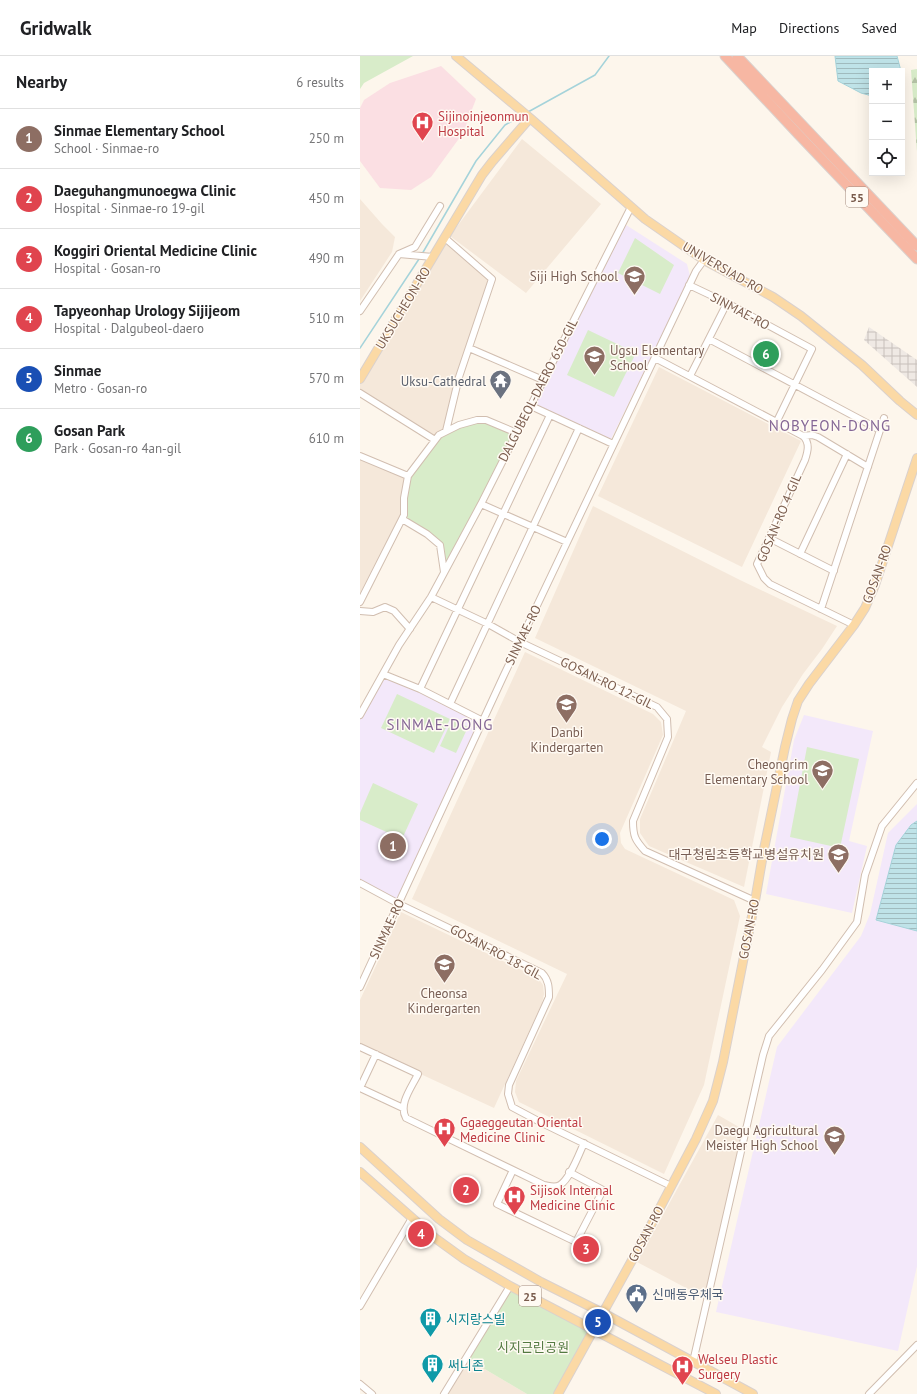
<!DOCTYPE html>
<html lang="en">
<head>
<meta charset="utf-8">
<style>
	:root { --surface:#fff; --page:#f2f2f2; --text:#202124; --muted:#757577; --line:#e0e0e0; --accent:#ea580c }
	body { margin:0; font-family:"PT Sans","Noto Sans KR",sans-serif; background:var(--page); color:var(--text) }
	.controls { position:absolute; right:12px; top:12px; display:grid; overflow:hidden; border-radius:0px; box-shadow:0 4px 16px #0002 }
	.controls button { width:36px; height:36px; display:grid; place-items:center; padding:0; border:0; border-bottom:1px solid var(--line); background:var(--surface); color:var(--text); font:20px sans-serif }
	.you { position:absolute; left:242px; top:783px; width:14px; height:14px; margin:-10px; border:3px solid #fff; border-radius:50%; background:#1a73e8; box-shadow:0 0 0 6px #1a73e833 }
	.badge { display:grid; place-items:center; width:26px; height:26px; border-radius:50%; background:var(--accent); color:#fff; font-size:13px; font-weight:700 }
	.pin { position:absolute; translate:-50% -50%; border:2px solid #fff; box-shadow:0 1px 4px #0006 }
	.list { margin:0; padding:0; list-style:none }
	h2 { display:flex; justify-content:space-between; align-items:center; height:52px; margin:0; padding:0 16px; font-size:17px }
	h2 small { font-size:13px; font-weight:400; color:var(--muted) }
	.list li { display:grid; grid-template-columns:26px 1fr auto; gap:12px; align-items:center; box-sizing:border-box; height:60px; padding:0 16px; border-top:1px solid var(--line) }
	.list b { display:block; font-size:15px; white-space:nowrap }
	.list p { margin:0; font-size:13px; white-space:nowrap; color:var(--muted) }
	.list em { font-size:13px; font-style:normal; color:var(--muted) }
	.icon { flex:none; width:22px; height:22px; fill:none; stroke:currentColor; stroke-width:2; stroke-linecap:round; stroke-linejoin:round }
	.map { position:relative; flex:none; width:557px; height:1338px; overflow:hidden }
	header { display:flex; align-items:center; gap:24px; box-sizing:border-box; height:56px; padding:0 20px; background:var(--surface); border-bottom:1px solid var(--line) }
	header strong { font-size:19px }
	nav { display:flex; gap:22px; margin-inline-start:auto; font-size:14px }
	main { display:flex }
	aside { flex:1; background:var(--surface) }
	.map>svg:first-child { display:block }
	.residential { fill:#f5e8da }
	.industrial { fill:url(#industrial-grid) }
	.education { fill:#f3e8fa }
	.medical { fill:#fbdfe3 }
	.forest { fill:url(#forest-firs) }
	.green { fill:#d8ecc9 }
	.water { fill:url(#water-rules); stroke:#a5d3da }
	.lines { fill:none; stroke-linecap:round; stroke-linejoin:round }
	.stream { stroke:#a5d3da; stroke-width:1.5 }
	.minor-casing { stroke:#d1beb0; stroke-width:8 }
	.major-casing { stroke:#dad1cd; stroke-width:10 }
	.highway-casing { stroke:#dad1cd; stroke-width:11 }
	.minor { stroke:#fff; stroke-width:6 }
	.major { stroke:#fbd9a5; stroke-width:8 }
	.highway { stroke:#f7b7a3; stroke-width:9 }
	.labels { text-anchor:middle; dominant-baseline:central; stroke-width:3; stroke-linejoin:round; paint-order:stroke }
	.shield { fill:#fffaf3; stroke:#a28b7f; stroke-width:1 }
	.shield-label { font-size:12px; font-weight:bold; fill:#7a5c4d }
	.health-label { font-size:13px; fill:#be3a42; stroke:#fffaf3; text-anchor:start }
	.street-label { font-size:13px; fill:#7a5c4d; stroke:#fffaf3 }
	.education-label { font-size:13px; fill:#785e54; stroke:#fffaf3; text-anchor:end }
	.worship-label { font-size:13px; fill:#5b616d; stroke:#fffaf3; text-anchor:end }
	.service-label { font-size:13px; fill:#4e5e75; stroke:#fffaf3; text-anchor:start }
	.culture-label { font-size:13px; fill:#0d838f; stroke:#fffaf3; text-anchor:start }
	.park-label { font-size:13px; fill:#537a41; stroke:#fffaf3 }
	.quarter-label { font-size:15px; letter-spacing:1px; fill:#846695; stroke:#fffaf3 }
</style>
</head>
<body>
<header>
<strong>Gridwalk</strong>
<nav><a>Map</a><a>Directions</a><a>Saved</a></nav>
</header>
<main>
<aside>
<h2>Nearby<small>6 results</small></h2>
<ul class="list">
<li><span class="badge" style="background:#8d6e63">1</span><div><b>Sinmae Elementary School</b><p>School · Sinmae-ro</p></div><em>250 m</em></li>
<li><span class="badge" style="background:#e0444e">2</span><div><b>Daeguhangmunoegwa Clinic</b><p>Hospital · Sinmae-ro 19-gil</p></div><em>450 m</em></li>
<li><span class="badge" style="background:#e0444e">3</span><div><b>Koggiri Oriental Medicine Clinic</b><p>Hospital · Gosan-ro</p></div><em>490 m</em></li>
<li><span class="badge" style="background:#e0444e">4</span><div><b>Tapyeonhap Urology Sijijeom</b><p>Hospital · Dalgubeol-daero</p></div><em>510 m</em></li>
<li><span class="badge" style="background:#1a4fb4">5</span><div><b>Sinmae</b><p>Metro · Gosan-ro</p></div><em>570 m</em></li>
<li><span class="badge" style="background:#2e9e5b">6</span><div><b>Gosan Park</b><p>Park · Gosan-ro 4an-gil</p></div><em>610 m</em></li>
</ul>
</aside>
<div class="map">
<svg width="557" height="1338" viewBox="0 0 557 1338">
	<defs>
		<pattern id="industrial-grid" width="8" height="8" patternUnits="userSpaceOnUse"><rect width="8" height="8" fill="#efe9e4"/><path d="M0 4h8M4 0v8" fill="none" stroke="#c7c0bb"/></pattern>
		<pattern id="forest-firs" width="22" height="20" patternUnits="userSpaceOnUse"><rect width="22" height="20" fill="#d8ecc9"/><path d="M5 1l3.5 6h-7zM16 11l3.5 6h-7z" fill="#b4c2a5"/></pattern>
		<pattern id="water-rules" width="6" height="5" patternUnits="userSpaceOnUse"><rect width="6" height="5" fill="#bfe3e8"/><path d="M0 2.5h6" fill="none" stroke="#a0bbbe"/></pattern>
	</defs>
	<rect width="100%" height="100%" fill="#fdf6ec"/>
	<path class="residential" d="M162,83L241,148L166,237L90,180Z
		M0,143L22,168L35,181L32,196L0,245Z
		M85,182L132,223L86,375L75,384L0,337V323Z
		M299,311L441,385L382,511L238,440Z
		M0,400L48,420L42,463L0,543Z
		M233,450L380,524L477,570L462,593L443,618L422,651L402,691L411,696L384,831L289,790L280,777V763L326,655L175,582Z
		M165,596L293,658L301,666L303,679L260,777L261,787L265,793L374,844L380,860L344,1029L304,1118L159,1046L155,1036L156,1025L207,918L52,843Z
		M41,856L178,922L183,929L184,938L182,947L134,1052L0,990V944Z
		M358,1059L386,1075L345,1242L277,1206Z
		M106,1302L167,1338H84Z"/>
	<path class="industrial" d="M509,271L557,304V331L504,284Z"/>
	<path class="education" d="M263,167L327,208L330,220L294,295L251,383L175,348Z
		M23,618L123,665L39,848L0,828V660Z
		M444,659L513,675L489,785L507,790L492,857L406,838L434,684Z
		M557,748V1210L538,1295L356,1256L417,991L501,880L510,858L528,777Z"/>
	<path class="medical" d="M81,10L116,43L103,77L71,121L51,134L20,132L0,105V52L4,44L30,27Z"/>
	<path class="forest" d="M557,13V96L551,14Z"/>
	<path class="green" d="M0,0H53L4,27L0,33Z
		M275,182L314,209L300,238L258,217Z
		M228,274L276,297L254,341L207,319Z
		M402,285L420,294L411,311L393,302Z
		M117,364L157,377L86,512L80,489L45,464L48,420L79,379Z
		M37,638L90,663L74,697L21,672Z
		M92,664L108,671L96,697L80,690Z
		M447,691L499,703L480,792L430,781Z
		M13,727L58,748L42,783L0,764V757Z
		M150,1230L235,1273L198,1338H167L106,1302Z"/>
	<path class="water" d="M475,0H537L541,15H512V40L501,37L478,25Z
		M557,765V875L516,864L536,789L551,769Z"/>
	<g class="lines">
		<path class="stream" d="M168,56L235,19L249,0
			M62,198L116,105L145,69L163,59
			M0,292L59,203"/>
		<defs>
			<path id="minor" d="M85,182L132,223L99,321L86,375
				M39,198L73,201
				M329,229L367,247L452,293L417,365
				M0,255L39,198L55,191L80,150
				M349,283L520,374
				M109,292L183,324
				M295,302L443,380C450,387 448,395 445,404L397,508L404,522L410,528L494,569
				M330,320L367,247
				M0,337L75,384
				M171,350L253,388
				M443,380L452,379L458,381L508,411
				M0,400L48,420
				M121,448L207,486
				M42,463L67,478L80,489L84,516
				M409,482L474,515
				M440,498L487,398
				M71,541L128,568L160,586L297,651L307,663L308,681L273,765C273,780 275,784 285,795L395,845
				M0,546L44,459V442L48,420L79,379L99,369L117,364H126L157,377
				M461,553L524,362
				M0,555L13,556L25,551L34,555L50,573
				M23,618L60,633L123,665
				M60,633L190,359
				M90,648L219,372
				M0,659L39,589L71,541L121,448L271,151
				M0,827L39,848L182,917C189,924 189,932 189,941L149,1029L148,1038L152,1051L182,1067L311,1130
				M0,931L143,621L336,215L344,204
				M0,991L58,1018C52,1031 38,1048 46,1062L184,1129C190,1130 195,1132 200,1129C210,1123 219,1098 224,1087
				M16,998L0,1032L43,1052
				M153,1114L137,1148L216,1186L243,1134L209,1116
				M0,1250L52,1162
				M333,1306L403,999L409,980L462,914L497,866L505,819L522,770L557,727
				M0,1328L12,1338
				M84,1338L150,1230
				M509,1338L557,1289"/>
			<path id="major" d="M96,0L170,62L285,163L344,204L413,241L441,260L502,309L540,345L557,359
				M0,323L122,119L132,106L170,62
				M0,1091L79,1163L107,1184L181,1226L243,1257L393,1338
				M0,1116L75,1182L104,1203L150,1230L356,1338
				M198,1338L281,1188L336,1083L353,1045L363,1006L395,845L404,793L425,691L432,663L438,645L449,628L494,569L505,552L515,529L557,402"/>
			<path id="highway" d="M365,0L438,78L557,203
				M377,0L557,190"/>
		</defs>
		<use href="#minor" class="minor-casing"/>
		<use href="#major" class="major-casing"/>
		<use href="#highway" class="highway-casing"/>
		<use href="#minor" class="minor"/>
		<use href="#major" class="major"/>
		<use href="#highway" class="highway"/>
	</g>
	<defs>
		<symbol id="hospital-pin" viewBox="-11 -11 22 30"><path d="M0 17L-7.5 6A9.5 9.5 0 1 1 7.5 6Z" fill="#e0444e" stroke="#fffaf3"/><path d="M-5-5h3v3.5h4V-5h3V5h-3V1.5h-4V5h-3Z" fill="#fff"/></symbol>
		<symbol id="school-pin" viewBox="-11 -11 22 30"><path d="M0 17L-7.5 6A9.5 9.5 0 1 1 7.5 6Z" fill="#8d6e63" stroke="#fffaf3"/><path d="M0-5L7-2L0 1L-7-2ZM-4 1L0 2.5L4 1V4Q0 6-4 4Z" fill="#fff"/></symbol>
		<symbol id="temple-pin" viewBox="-11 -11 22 30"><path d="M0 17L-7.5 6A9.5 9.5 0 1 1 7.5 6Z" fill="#6b7280" stroke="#fffaf3"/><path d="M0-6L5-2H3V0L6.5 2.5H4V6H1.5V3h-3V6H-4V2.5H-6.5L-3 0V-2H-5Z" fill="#fff"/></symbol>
		<symbol id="civic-pin" viewBox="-11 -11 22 30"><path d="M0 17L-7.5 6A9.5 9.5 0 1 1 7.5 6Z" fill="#5c6f8a" stroke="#fffaf3"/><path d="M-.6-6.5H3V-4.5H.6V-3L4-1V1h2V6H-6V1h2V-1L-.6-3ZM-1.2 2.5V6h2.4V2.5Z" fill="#fff"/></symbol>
		<symbol id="building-pin" viewBox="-11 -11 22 30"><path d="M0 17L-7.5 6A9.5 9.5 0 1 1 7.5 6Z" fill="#0f9aa8" stroke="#fffaf3"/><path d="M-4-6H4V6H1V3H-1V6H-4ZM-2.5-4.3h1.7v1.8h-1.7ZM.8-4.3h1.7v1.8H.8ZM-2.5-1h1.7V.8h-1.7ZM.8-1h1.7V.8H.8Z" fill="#fff"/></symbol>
	</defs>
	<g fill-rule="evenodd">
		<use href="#hospital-pin" x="50" y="54" width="25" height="34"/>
		<use href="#school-pin" x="262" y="208" width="25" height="34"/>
		<use href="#school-pin" x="222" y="288" width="25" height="34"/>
		<use href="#temple-pin" x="128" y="312" width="25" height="34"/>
		<use href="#school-pin" x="194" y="636" width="25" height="34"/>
		<use href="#school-pin" x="450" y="702" width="25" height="34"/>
		<use href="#school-pin" x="466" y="786" width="25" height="34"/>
		<use href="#school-pin" x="72" y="896" width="25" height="34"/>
		<use href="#hospital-pin" x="72" y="1060" width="25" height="34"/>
		<use href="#school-pin" x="462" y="1068" width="25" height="34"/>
		<use href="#hospital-pin" x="142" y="1128" width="25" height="34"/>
		<use href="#civic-pin" x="264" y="1226" width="25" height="34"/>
		<use href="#building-pin" x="58" y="1250" width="25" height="34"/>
		<use href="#building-pin" x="60" y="1296" width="25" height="34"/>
		<use href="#hospital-pin" x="310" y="1298" width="25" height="34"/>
	</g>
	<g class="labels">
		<g class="shield">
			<rect x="486" y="131" width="22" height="20" rx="3"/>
			<rect x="159" y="1230" width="22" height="20" rx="3"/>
		</g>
		<g class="shield-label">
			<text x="497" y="141">55</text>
			<text x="170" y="1240">25</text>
		</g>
		<g class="health-label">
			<text x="78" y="60">Sijinoinjeonmun<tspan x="78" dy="15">Hospital</tspan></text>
			<text x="100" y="1066">Ggaeggeutan Oriental<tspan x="100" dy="15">Medicine Clinic</tspan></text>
			<text x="170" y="1134">Sijisok Internal<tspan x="170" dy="15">Medicine Clinic</tspan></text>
			<text x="338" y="1303">Welseu Plastic<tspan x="338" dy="15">Surgery</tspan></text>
		</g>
		<g class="street-label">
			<text transform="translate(363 212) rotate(30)">UNIVERSIAD-RO</text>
			<text transform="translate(43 252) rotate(-59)">UKSUCHEON-RO</text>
			<text transform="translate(380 255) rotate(28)">SINMAE-RO</text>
			<text transform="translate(178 334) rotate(-63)">DALGUBEOL-DAERO 650-GIL</text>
			<text transform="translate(419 462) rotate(-67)">GOSAN-RO 4-GIL</text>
			<text transform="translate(517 518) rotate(-70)">GOSAN-RO</text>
			<text transform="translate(163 579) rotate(-64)">SINMAE-RO</text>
			<text transform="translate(247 627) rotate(26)">GOSAN-RO 12-GIL</text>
			<text transform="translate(27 873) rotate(-65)">SINMAE-RO</text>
			<text transform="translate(389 873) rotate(-79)">GOSAN-RO</text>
			<text transform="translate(136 896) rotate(28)">GOSAN-RO 18-GIL</text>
			<text transform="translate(286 1178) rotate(-62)">GOSAN-RO</text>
		</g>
		<g class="education-label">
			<text x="258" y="220">Siji High School</text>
			<text x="250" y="294" text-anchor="start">Ugsu Elementary<tspan x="250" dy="15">School</tspan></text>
			<text x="207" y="676" text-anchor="middle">Danbi<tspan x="207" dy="15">Kindergarten</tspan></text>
			<text x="448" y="708">Cheongrim<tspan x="448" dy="15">Elementary School</tspan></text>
			<text x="464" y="798">대구청림초등학교병설유치원</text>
			<text x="84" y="937" text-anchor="middle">Cheonsa<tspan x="84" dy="15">Kindergarten</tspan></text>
			<text x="458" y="1074">Daegu Agricultural<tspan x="458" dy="15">Meister High School</tspan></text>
		</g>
		<g class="worship-label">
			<text x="126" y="325">Uksu-Cathedral</text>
		</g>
		<g class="service-label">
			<text x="292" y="1238">신매동우체국</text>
		</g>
		<g class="culture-label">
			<text x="86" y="1263">시지랑스빌</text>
			<text x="88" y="1309">써니존</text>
		</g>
		<g class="park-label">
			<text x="173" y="1291">시지근린공원</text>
		</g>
		<g class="quarter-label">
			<text x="470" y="369">NOBYEON-DONG</text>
			<text x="80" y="668">SINMAE-DONG</text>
		</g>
	</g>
</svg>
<div class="controls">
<button>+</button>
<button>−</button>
<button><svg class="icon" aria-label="locate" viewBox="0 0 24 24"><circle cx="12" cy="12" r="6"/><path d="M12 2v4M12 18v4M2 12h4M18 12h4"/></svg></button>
</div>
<div class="you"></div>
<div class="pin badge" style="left:33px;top:790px;background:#8d6e63">1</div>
<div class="pin badge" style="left:106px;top:1134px;background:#e0444e">2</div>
<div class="pin badge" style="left:226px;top:1193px;background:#e0444e">3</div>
<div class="pin badge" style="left:61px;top:1178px;background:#e0444e">4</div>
<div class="pin badge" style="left:238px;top:1266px;background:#1a4fb4">5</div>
<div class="pin badge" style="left:406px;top:298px;background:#2e9e5b">6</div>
</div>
</main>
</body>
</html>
